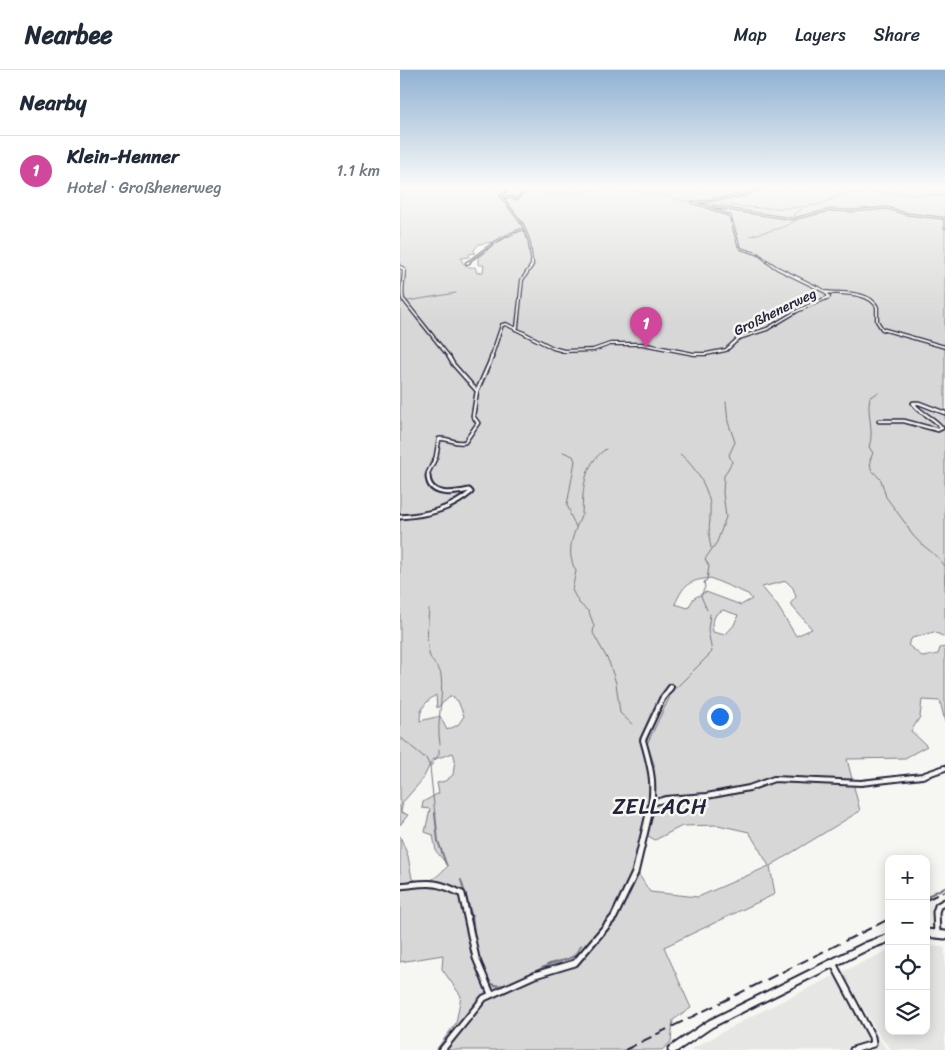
<!DOCTYPE html>
<html lang="en">
<head>
<meta charset="utf-8">
<style>
	:root { --surface:#fff; --page:#f6f6f7; --text:#1f2937; --muted:#747a83; --line:#e0e1e3; --accent:#c8321e }
	body { margin:0; font-family:Sriracha,sans-serif; background:var(--page); color:var(--text) }
	.controls { position:absolute; right:15px; bottom:15px; display:grid; overflow:hidden; border-radius:10px; box-shadow:0 2px 12px #0003 }
	.controls button { width:45px; height:45px; display:grid; place-items:center; padding:0; border:0; border-bottom:1px solid var(--line); background:var(--surface); color:var(--text); font:25px sans-serif }
	.you { position:absolute; left:319px; top:646px; width:18px; height:18px; margin:-12px; border:4px solid #fff; border-radius:50%; background:#1a73e8; box-shadow:0 0 0 8px #1a73e833 }
	.badge { display:grid; place-items:center; width:32px; height:32px; border-radius:50%; background:var(--accent); color:#fff; font-size:16px; font-weight:700 }
	.pin { position:absolute; translate:-50% -41px; filter:drop-shadow(0 1px 2px #0008) }
	.pin::after { content:''; position:absolute; top:26px; width:18px; height:15px; background:inherit; clip-path:polygon(0 0,100% 0,50% 100%) }
	.list { margin:0; padding:0; list-style:none }
	h2 { display:flex; justify-content:space-between; align-items:center; height:65px; margin:0; padding:0 20px; font-size:21px }
	h2 small { font-size:16px; font-weight:400; color:var(--muted) }
	.list li { display:grid; grid-template-columns:32px 1fr auto; gap:15px; align-items:center; box-sizing:border-box; height:70px; padding:0 20px; border-top:1px solid var(--line) }
	.list b { display:block; font-size:19px; white-space:nowrap }
	.list p { margin:0; font-size:16px; white-space:nowrap; color:var(--muted) }
	.list em { font-size:16px; font-style:normal; color:var(--muted) }
	.icon { flex:none; width:28px; height:28px; fill:none; stroke:currentColor; stroke-width:2; stroke-linecap:round; stroke-linejoin:round }
	.map { position:relative; flex:none; width:545px; height:980px; overflow:hidden }
	header { display:flex; align-items:center; gap:30px; box-sizing:border-box; height:70px; padding:0 25px; background:var(--surface); border-bottom:1px solid var(--line) }
	header strong { font-size:24px }
	nav { display:flex; gap:28px; margin-inline-start:auto; font-size:18px }
	main { display:flex }
	aside { flex:1; background:var(--surface) }
	.map>svg:first-child { display:block }
	.built { fill:#e6e6e4 }
	.green { fill:#d7d7d7; stroke:#7c7c89; fill-rule:evenodd }
	.lines { fill:none; stroke-linecap:round; stroke-linejoin:round }
	.stream-far1 { stroke:#757583; stroke-width:1 }
	.stream { stroke:#757583; stroke-width:2 }
	.street-far5-casing { stroke:#22223b; stroke-width:3 }
	.street-far4-casing { stroke:#22223b; stroke-width:4.5 }
	.street-far3-casing { stroke:#22223b; stroke-width:5.5 }
	.street-far2-casing { stroke:#22223b; stroke-width:7 }
	.street-far1-casing { stroke:#22223b; stroke-width:8 }
	.street-casing { stroke:#22223b; stroke-width:9 }
	.primary-casing { stroke:#22223b; stroke-width:11 }
	.street-far5 { stroke:#f6f6f2; stroke-width:1 }
	.street-far4 { stroke:#f6f6f2; stroke-width:2 }
	.street-far3 { stroke:#f6f6f2; stroke-width:2.5 }
	.street-far2 { stroke:#f6f6f2; stroke-width:3 }
	.street-far1 { stroke:#f6f6f2; stroke-width:4 }
	.street { stroke:#f6f6f2; stroke-width:5 }
	.primary { stroke:#f6f6f2; stroke-width:7 }
	.rail { stroke:#22223b; stroke-width:2; stroke-dasharray:12 5.5; stroke-linecap:butt }
	.labels { text-anchor:middle; dominant-baseline:central; stroke-width:5; stroke-linejoin:round; paint-order:stroke }
	.far-street-label { font-size:14px; fill:#22223b; stroke:#f6f6f2 }
	.near-quarter-label { font-size:22px; letter-spacing:1px; fill:#22223b; stroke:#f6f6f2 }
</style>
</head>
<body>
<header>
<strong>Nearbee</strong>
<nav><a>Map</a><a>Layers</a><a>Share</a></nav>
</header>
<main>
<aside>
<h2>Nearby<small></small></h2>
<ul class="list">
<li><span class="badge" style="background:#d1479c">1</span><div><b>Klein-Henner</b><p>Hotel · Großhenerweg</p></div><em>1.1 km</em></li>
</ul>
</aside>
<div class="map">
<svg width="545" height="980" viewBox="0 0 545 980">
	<rect width="100%" height="100%" fill="#f6f6f2"/>
	<filter id="ink" filterUnits="userSpaceOnUse"><feTurbulence type="fractalNoise" baseFrequency=".02" numOctaves="2"/><feDisplacementMap in="SourceGraphic" scale="10" xChannelSelector="R" yChannelSelector="G"/><feConvolveMatrix kernelMatrix="1 2 1 2 8 2 1 2 1" color-interpolation-filters="sRGB"/></filter>
	<g filter="url(#ink)">
		<path class="built" d="M535,876L545,878V980H492L480,967L442,902L489,880V961H526V877Z
			M440,903L481,972L487,980H290L350,947Z"/>
		<path class="green" d="M0,117H545V567L534,562L512,568L508,575L523,587L538,584L540,578L545,577V652L540,631L522,630L520,647L511,661L527,676L505,688L447,689L460,741L370,796L375,824L264,877L291,938L273,950L271,972L262,980H36L56,953L61,926L42,899L43,885L0,892V766L8,786L12,809C31,815 35,808 48,796L36,781L33,765L25,762L30,739L22,738L23,732L39,723L37,713L45,711L53,705L55,689L53,683L32,690L23,709L3,732L1,742L8,745L0,755ZM93,172L86,182L78,187V195H84L83,202L77,203L75,197C67,198 63,195 61,188L69,187V184L75,183L74,180L79,174ZM310,508L348,524L352,529L341,535L306,522L294,528L288,538L275,534C284,514 288,511 310,508ZM386,511L393,518L396,527L390,534L412,559L396,566L377,535L362,517ZM323,540L338,545L334,555L325,565L313,562L312,554L316,544ZM36,625L37,638L51,626L58,631L64,646L58,655L47,660L40,646L20,651C20,638 25,632 36,625ZM318,755L349,762L369,796L298,827L250,822L234,797L243,763L255,770L282,756Z"/>
		<g class="lines">
			<path class="stream-far1" d="M439,117L462,122
				M146,125L218,118L264,125L287,132L295,131
				M296,133C336,136 377,142 416,135C427,133 438,125 445,124C453,123 459,124 468,122L545,126
				M395,147L393,145L402,139
				M349,166L381,158L397,150
				M8,231L56,223
				M0,233L3,232
				M478,323L470,327C466,344 475,360 469,377L473,383L470,390L471,399L481,410L486,427L506,454
				M163,382L173,386L175,391L167,435L170,442
				M280,384C294,395 308,417 310,435C311,449 307,463 311,478
				M170,444L176,457
				M182,445C183,419 183,394 206,379
				M181,446C173,465 165,482 176,501L172,520L179,533L189,542L194,556L193,563L209,592L216,613L220,643L232,654
				M507,456C515,474 534,480 545,496
				M545,504V514
				M29,539C28,552 25,577 31,589C34,594 40,599 41,605C44,628 36,651 40,674
				M307,540L301,526L305,517L304,512L307,510L309,496L305,489L317,472L326,447L323,423L324,406L332,392L329,385L335,372L328,352L326,332
				M276,618L312,582L308,560L310,544
				M0,667L24,687
				M26,688L30,697
				M255,697L247,674L272,622
				M35,745L30,697L39,684V679"/>
			<path class="stream" d="M35,744L38,771L46,794
				M61,810L72,847L76,876
				M526,827L545,817
				M76,879C80,889 82,908 92,914C106,921 137,900 150,894C157,891 165,891 172,887C177,885 178,879 181,875"/>
			<defs>
				<path id="street-far5" d="M110,117L101,126L123,155L129,171L132,193
					M102,126L117,129L127,119
					M305,136L330,146L339,176L342,179L358,184L370,193
					M306,136L293,133L345,125L363,117
					M313,137L392,149L431,140L452,141L487,138L507,144L542,148L545,150V158
					M67,193C85,179 101,166 123,159"/>
				<path id="street-far4" d="M67,193L69,192
					M0,197L4,199C4,210 1,219 3,229L50,288
					M426,222C441,224 469,221 477,237V251L482,259L545,277
					M115,259L117,257L122,210L132,195V192
					M91,288L102,255L106,254L153,278L164,281L193,280L210,274H242L294,284H306L326,280L339,268L367,259L397,241L429,227L426,222L377,198L368,192"/>
				<path id="street-far3" d="M49,287L53,294L77,321
					M479,351H504L538,360L542,358C534,347 520,344 513,333H519L545,343
					M28,407V403L36,387L39,369C48,367 55,375 65,372L78,353L73,346L77,321L92,287"/>
				<path id="street-far2" d="M0,447C27,445 50,440 71,422L69,420C55,423 29,428 28,406"/>
				<path id="street-far1" d="M252,733L266,729L307,726L349,718L374,709L461,713L522,706L545,698
					M249,745C256,715 251,698 243,670L262,629L271,617"/>
				<path id="street" d="M0,816C29,813 35,810 62,824L76,888L91,924
					M537,864L536,842L538,836L545,832
					M433,893L472,967L473,974L453,980
					M42,980L84,928L135,905L175,893L214,847L235,803L249,744"/>
				<path id="primary" d="M526,863L545,865
					M272,980L310,954L467,876L489,868"/>
			</defs>
			<use href="#street-far5" class="street-far5-casing"/>
			<use href="#street-far4" class="street-far4-casing"/>
			<use href="#street-far3" class="street-far3-casing"/>
			<use href="#street-far2" class="street-far2-casing"/>
			<use href="#street-far1" class="street-far1-casing"/>
			<use href="#street" class="street-casing"/>
			<use href="#primary" class="primary-casing"/>
			<use href="#street-far5" class="street-far5"/>
			<use href="#street-far4" class="street-far4"/>
			<use href="#street-far3" class="street-far3"/>
			<use href="#street-far2" class="street-far2"/>
			<use href="#street-far1" class="street-far1"/>
			<use href="#street" class="street"/>
			<use href="#primary" class="primary"/>
			<path class="rail" d="M526,830L545,821
				M225,980L489,849"/>
		</g>
	</g>
	<linearGradient id="sky" x2="0" y2="1"><stop stop-color="#90b1d3"/><stop offset="0.46" stop-color="#fbfbf9"/><stop offset="1" stop-color="#fbfbf9" stop-opacity="0"/></linearGradient>
	<rect width="545" height="254" fill="url(#sky)"/>
	<g class="labels">
		<g class="far-street-label">
			<text transform="translate(375 242) rotate(-26)">Großhenerweg</text>
		</g>
		<g class="near-quarter-label">
			<text x="260" y="736">ZELLACH</text>
		</g>
	</g>
</svg>
<div class="controls">
<button>+</button>
<button>−</button>
<button><svg class="icon" aria-label="locate" viewBox="0 0 24 24"><circle cx="12" cy="12" r="6"/><path d="M12 2v4M12 18v4M2 12h4M18 12h4"/></svg></button>
<button><svg class="icon" aria-label="layers" viewBox="0 0 24 24"><path d="M12 4l9 5-9 5-9-5zM3 14l9 5 9-5"/></svg></button>
</div>
<div class="you"></div>
<div class="pin badge" style="left:246px;top:278px;background:#d1479c">1</div>
</div>
</main>
</body>
</html>
